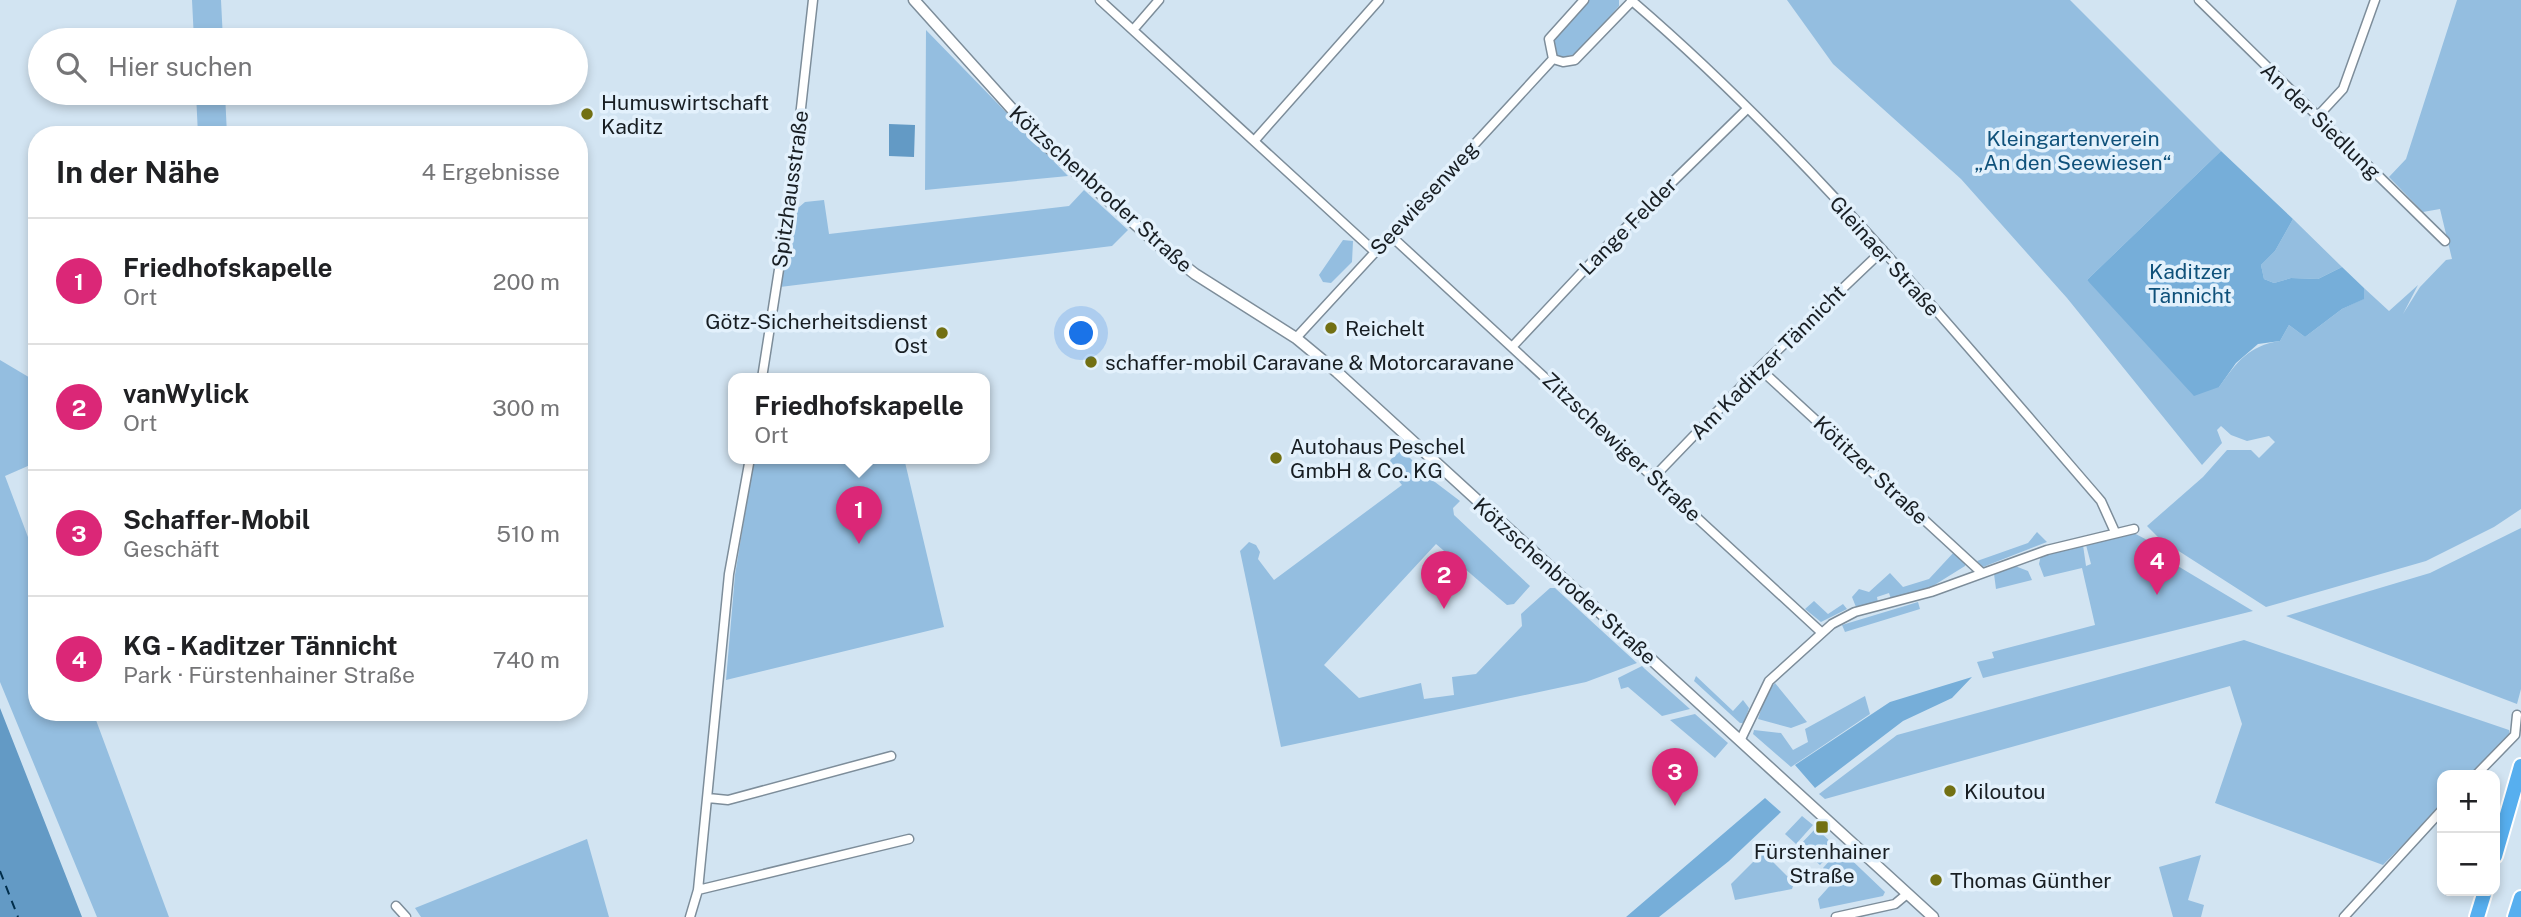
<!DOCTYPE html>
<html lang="de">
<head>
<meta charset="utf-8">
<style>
	:root { --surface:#fff; --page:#f2f2f2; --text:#202124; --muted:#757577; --line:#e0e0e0; --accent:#db2777 }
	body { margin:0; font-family:"Public Sans",sans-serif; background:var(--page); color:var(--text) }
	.controls { position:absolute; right:21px; bottom:21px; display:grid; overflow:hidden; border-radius:14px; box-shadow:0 4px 10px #0003 }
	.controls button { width:63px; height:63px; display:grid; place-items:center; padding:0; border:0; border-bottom:2px solid var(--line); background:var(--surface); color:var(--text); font:35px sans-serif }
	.you { position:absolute; left:1082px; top:334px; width:24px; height:24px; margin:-18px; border:5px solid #fff; border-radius:50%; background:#1a73e8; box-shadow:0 0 0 10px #1a73e833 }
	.badge { display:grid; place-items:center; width:46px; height:46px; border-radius:50%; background:var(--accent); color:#fff; font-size:23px; font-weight:700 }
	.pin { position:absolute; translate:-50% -58px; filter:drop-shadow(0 2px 4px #0008) }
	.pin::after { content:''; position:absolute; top:37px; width:24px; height:21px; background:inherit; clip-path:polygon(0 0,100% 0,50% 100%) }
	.popup { position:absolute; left:728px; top:373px; width:262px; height:91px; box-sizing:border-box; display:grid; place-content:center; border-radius:14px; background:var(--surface); filter:drop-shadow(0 2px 5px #0005); font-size:23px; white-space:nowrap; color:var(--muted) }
	.popup b { font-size:26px; color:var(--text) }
	.popup::after { content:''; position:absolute; left:50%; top:100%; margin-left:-14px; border:14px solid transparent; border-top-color:var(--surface) }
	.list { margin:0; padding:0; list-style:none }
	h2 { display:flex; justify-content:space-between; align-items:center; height:91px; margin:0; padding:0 28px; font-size:30px }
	h2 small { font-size:23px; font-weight:400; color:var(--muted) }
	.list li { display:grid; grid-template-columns:46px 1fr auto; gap:21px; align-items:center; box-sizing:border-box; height:126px; padding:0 28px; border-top:2px solid var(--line) }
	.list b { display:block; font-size:26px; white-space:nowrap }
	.list p { margin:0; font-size:23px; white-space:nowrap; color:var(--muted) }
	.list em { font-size:23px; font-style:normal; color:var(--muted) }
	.icon { flex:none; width:38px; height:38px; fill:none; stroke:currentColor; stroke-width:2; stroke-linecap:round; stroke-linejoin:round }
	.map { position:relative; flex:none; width:2521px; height:917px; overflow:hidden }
	.search { position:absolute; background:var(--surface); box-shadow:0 4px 10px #0003; left:28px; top:28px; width:560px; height:77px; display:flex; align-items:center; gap:18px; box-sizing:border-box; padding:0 24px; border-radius:38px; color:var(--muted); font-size:26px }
	.panel { position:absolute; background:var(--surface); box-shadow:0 4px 10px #0003; left:28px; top:126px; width:560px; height:595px; border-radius:28px }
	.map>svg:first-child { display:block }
	.green { fill:#94bee0 }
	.forest { fill:#76aed9 }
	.water { fill:#639ac5 }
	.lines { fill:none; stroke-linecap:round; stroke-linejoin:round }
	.ferry { stroke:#002e4b; stroke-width:2; stroke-dasharray:9 7; stroke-linecap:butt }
	.minor-casing { stroke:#7d8d9a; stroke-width:11 }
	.tertiary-casing { stroke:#7d8d9a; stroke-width:13 }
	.motorway-casing { stroke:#fff; stroke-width:18 }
	.minor { stroke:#fff; stroke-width:8 }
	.tertiary { stroke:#fff; stroke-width:10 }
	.motorway { stroke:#57afef; stroke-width:14 }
	.poi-dot { fill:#727013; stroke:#e3f1fc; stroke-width:2.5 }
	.labels { text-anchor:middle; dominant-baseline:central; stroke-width:7; stroke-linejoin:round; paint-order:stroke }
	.poi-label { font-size:21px; fill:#181e23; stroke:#e3f1fc; text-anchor:start }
	.street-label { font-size:21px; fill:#181e23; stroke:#e3f1fc }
	.park-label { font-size:21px; fill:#0f517a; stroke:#e3f1fc }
</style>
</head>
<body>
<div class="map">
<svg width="2521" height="917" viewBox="0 0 2521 917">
	<rect width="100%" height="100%" fill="#d2e4f2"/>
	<path class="green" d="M192,0H221L223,40H194Z
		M1586,0H1619V6L1577,54L1558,58C1542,38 1574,14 1586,0Z
		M1787,0H2070L2221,151L2087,280L2219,387C2238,361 2248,346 2280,341L2289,325L2305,337L2342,309L2363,299L2364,288L2389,311L2418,285L2403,314L2420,287L2446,260L2452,259L2440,209L2423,212L2389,177L2406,159L2457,0H2521V509L2494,527L2426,561L2266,607L2160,539L2147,526L2203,477L2227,450H2251L2259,458L2275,442L2269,436L2247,441L2231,435L2221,426L2217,430L2222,443L2202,465L2067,298L1961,179L1833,64Z
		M926,30L1068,176L925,190Z
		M196,93H225L227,135H198Z
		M1084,190L1128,230L1112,246L780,287L791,214L805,202L824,200L829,234L1069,206Z
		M2293,219L2342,267L2318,279L2291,278L2274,283L2264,279L2261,265L2275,251Z
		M1343,240L1353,241L1352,262L1331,283L1323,282L1319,275Z
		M0,360L37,382V462L5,476L37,561V712H93L169,917H97L0,682Z
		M1402,450L1431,479L1460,501L1453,508L1454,515L1530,586L1514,604L1507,605L1436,544L1324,665L1359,698L1421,683L1424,699L1454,695L1452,677L1476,674L1522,626L1521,614L1550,588H1555L1637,663L1586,682L1281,747L1240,551L1249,542L1256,545L1260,552L1258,559L1274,580L1402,485L1387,467L1391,459Z
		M904,458L944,627L726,680L735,575L754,459Z
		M2521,528V689L2517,704L2286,616L2430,573Z
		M2037,532L2047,542L1983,567L1977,561L2028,543Z
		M2132,532L2149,541L2148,543L2171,562L2253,611L1983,678L1977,662L1994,658L1992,652L2095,625L2082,568L2044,577L2039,564L2041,555L2083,545L2086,566L2091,564L2086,545Z
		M1955,551L1966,562L1965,566L1928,589L1891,599L1889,593L1877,597L1878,603L1856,607L1852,597L1859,589L1869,592L1890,573L1903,587L1929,579Z
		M2015,566L2028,571L2032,580L1996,589L1994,574Z
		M1814,601L1828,614L1843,604L1847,609L1821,622L1805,609Z
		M1918,602L1920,609L1845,632L1842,625Z
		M2244,640L2509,730L2510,736L2471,775H2442V805L2383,865L2215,803L2242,724L2230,686L1825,799L1819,794L1897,735Z
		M1642,666L1645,669L1690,709L1662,716L1628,687L1621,689L1618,678Z
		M1696,676L1733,711L1743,700L1749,708L1744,723H1740L1694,681Z
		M1775,683L1807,722L1791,728L1758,719L1766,694Z
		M1865,696L1870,714L1791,767L1753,734L1754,730L1781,733L1793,750L1808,742L1805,729Z
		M1695,714L1728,743L1715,758L1670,720Z
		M1802,816L1813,825L1796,844L1785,834Z
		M1816,828L1836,847L1820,865L1799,846Z
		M587,839L609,917H421L415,908Z
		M1840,849L1885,892L1883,896L1820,909L1818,899L1835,880L1823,868Z
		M1763,852L1794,883L1792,889L1735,900L1731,884Z
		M2201,855L2188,900L2204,905L2201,917H2173L2159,867Z"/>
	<path class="forest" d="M2221,151L2293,219L2275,251L2261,265L2264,279L2274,283L2291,278L2318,279L2342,267L2364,288V299L2342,309L2305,337L2289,325L2280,341L2258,344L2236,363L2219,387L2194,396L2087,280Z
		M1972,677L1952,698L1903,721L1815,788L1795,765L1890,702Z
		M1765,798L1781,812L1729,861L1659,917H1626Z"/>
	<path class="water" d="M889,124L915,125L914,157L889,156Z
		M0,708L82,917H0Z"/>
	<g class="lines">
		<path class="ferry" d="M0,871L18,917"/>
		<defs>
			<path id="minor" d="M1100,0L1374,251
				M1584,0L1549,39L1553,59L1563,62L1575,60L1632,1
				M1631,0C1805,149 1951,328 2101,501L2115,532
				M2199,0L2445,241
				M1133,30L1159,0
				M2317,117L2343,89L2375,0
				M1255,140L1379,0
				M1390,235L1821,632
				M1296,338L1553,59
				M1512,347L1604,249L1747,109
				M1759,368L1982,573
				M762,378L793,180L813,0
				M1654,477L1759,368L1883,250
				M1740,741L1769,681L1832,624L1855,612L1931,592L2047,550L2134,529
				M2476,775L2515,735L2517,715
				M708,798L728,800L891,756
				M698,890L909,839
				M396,906L406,917
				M690,917L698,890L729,574L750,458
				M1836,917L1895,904L1907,894
				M2344,917L2442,810"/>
			<path id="tertiary" d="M914,0L1037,137L1163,249L1195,274L1296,338L1337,372L1933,917"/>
			<path id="motorway" d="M2495,856L2521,766
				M2477,917L2485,891
				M2515,917L2521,898"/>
		</defs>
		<use href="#minor" class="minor-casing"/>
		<use href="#tertiary" class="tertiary-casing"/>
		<use href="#motorway" class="motorway-casing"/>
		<use href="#minor" class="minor"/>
		<use href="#tertiary" class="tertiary"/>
		<use href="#motorway" class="motorway"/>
	</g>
	<g class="poi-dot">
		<circle cx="587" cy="114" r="7"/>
		<circle cx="1331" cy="328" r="7"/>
		<circle cx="942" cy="333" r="7"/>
		<circle cx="1091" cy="362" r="7"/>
		<circle cx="1276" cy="458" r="7"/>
		<circle cx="1950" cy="791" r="7"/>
		<rect x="1815" y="820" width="14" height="14" rx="3.5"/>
		<circle cx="1936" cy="880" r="7"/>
	</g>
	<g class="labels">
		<g class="poi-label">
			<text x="601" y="102">Humuswirtschaft<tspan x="601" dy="24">Kaditz</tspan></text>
			<text x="928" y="321" text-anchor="end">Götz-Sicherheitsdienst<tspan x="928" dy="24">Ost</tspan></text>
			<text x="1345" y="328">Reichelt</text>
			<text x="1105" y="362">schaffer-mobil Caravane &amp; Motorcaravane</text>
			<text x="1290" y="446">Autohaus Peschel<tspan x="1290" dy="24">GmbH &amp; Co. KG</tspan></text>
			<text x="1964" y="791">Kiloutou</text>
			<text x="1822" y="851" text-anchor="middle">Fürstenhainer<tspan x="1822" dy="24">Straße</tspan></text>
			<text x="1950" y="880">Thomas Günther</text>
		</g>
		<g class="street-label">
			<text transform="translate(2321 121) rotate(44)">An der Siedlung</text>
			<text transform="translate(790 189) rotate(-82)">Spitzhausstraße</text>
			<text transform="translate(1101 189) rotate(42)">Kötzschenbroder Straße</text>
			<text transform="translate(1424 198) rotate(-47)">Seewiesenweg</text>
			<text transform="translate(1628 226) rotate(-45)">Lange Felder</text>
			<text transform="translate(1885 256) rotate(48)">Gleinaer Straße</text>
			<text transform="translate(1768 362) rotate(-45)">Am Kaditzer Tännicht</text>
			<text transform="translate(1622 447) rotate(43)">Zitzschewiger Straße</text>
			<text transform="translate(1871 470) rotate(43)">Kötitzer Straße</text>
			<text transform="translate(1565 581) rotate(42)">Kötzschenbroder Straße</text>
		</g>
		<g class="park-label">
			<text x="2073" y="138">Kleingartenverein<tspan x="2073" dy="24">„An den Seewiesen“</tspan></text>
			<text x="2190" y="271">Kaditzer<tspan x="2190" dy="24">Tännicht</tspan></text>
		</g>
	</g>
</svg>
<div class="controls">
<button>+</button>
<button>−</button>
</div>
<div class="you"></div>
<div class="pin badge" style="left:859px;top:544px">1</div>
<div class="popup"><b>Friedhofskapelle</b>Ort</div>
<div class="pin badge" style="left:1444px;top:609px">2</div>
<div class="pin badge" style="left:1675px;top:806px">3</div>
<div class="pin badge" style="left:2157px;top:595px">4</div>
<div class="search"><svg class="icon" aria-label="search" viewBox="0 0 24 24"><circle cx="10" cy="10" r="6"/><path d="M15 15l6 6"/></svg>Hier suchen</div>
<section class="panel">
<h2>In der Nähe<small>4 Ergebnisse</small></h2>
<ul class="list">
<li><span class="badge">1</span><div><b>Friedhofskapelle</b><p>Ort</p></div><em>200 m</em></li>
<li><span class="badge">2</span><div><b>vanWylick</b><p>Ort</p></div><em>300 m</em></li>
<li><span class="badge">3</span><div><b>Schaffer-Mobil</b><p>Geschäft</p></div><em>510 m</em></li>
<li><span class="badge">4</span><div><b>KG - Kaditzer Tännicht</b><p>Park · Fürstenhainer Straße</p></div><em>740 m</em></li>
</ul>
</section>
</div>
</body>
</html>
